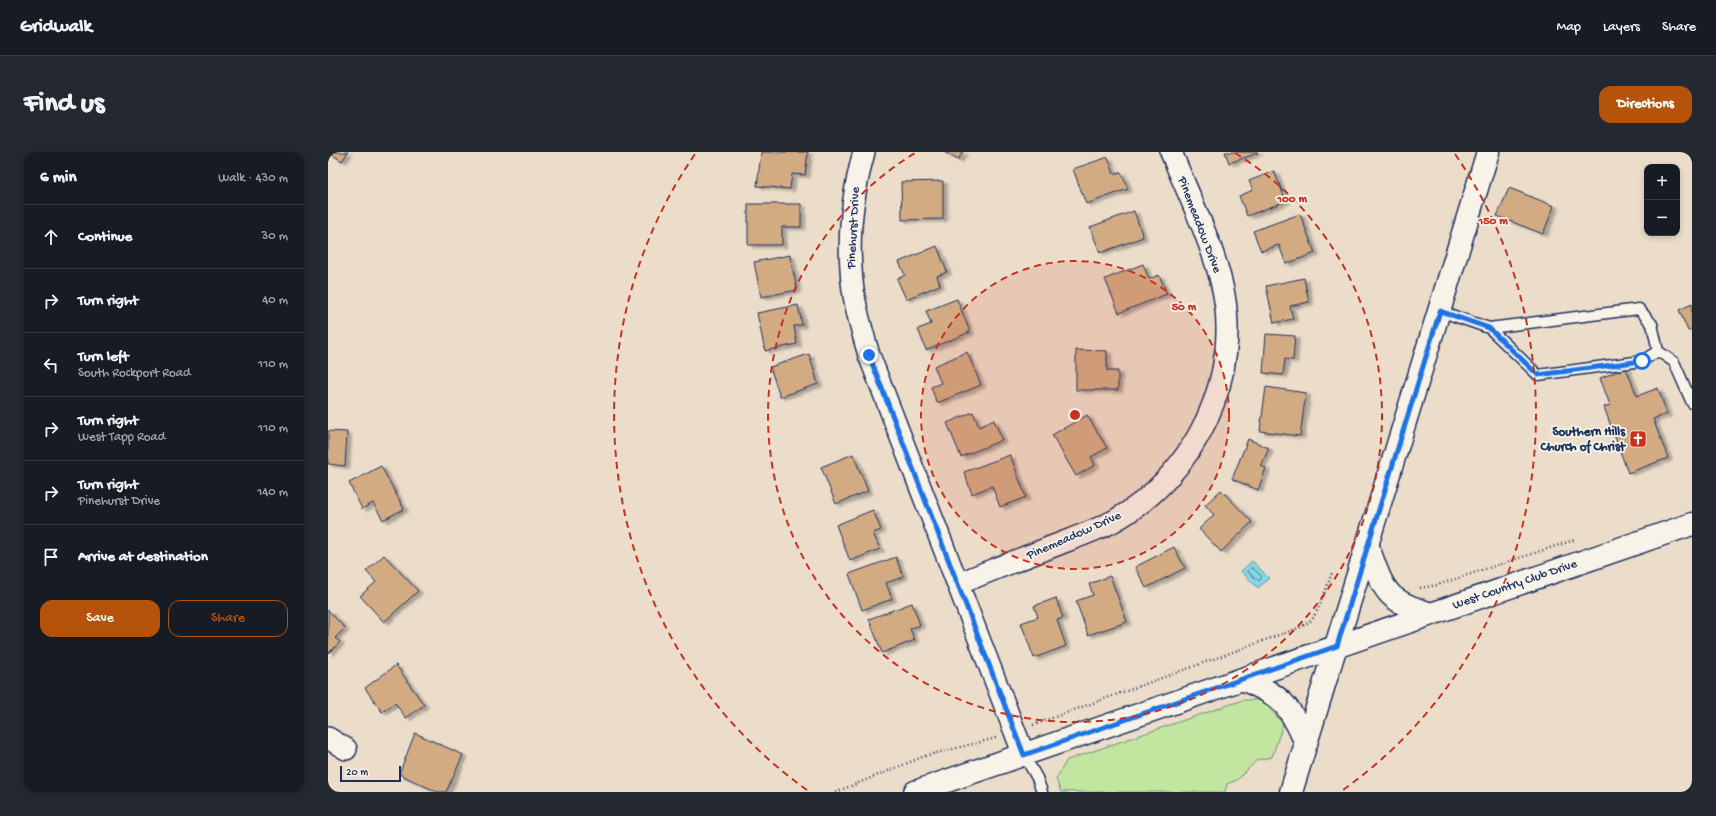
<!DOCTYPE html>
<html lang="en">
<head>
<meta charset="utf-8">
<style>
	:root { --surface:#171b24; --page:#242831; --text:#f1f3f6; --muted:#9ea1a6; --line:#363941; --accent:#b45309 }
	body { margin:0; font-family:"Gochi Hand",sans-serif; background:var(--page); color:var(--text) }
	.controls { position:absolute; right:12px; top:12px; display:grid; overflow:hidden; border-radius:8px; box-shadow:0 2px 6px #0003 }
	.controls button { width:36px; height:36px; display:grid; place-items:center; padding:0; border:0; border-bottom:1px solid var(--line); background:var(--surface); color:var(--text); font:20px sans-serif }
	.scale { position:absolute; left:12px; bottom:10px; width:61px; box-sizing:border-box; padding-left:4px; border:2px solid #1b2f5e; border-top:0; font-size:11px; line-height:14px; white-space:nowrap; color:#1b2f5e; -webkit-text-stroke:3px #f7f3e8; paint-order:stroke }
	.stop { position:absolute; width:12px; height:12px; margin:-9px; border:3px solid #1a73e8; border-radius:50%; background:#fff }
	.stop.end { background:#1a73e8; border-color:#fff; box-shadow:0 1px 4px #0008 }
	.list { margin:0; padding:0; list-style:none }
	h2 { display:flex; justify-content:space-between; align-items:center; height:52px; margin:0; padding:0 16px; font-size:17px }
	h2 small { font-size:13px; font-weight:400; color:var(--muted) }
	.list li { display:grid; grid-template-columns:26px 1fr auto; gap:12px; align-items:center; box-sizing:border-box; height:64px; padding:0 16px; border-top:1px solid var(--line) }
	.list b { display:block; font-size:15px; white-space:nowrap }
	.list p { margin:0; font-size:13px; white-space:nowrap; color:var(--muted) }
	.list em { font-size:13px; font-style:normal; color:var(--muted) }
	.actions { display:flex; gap:8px; padding:12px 16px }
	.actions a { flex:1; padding:9px 0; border:1px solid var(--accent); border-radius:12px; text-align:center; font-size:14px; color:var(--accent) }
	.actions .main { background:var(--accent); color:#fff }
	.icon { flex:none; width:22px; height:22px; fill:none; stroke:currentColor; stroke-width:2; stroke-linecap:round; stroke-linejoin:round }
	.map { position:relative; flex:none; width:1364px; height:640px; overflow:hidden; border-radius:12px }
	header { display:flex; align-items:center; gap:24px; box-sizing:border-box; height:56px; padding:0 20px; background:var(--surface); border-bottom:1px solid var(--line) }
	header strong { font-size:19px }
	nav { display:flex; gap:22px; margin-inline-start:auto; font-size:14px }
	.intro { display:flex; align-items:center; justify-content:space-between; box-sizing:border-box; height:96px; padding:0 24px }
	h1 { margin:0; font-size:28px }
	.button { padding:10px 18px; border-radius:12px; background:var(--accent); color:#fff; font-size:14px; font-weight:700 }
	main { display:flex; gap:24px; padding:0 24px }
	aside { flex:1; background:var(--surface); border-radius:12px; box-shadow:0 2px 6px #0003 }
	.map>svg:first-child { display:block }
	.green { fill:#c2e6a0; stroke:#6e8a7f }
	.water { fill:#87d7e3; stroke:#5c94ae }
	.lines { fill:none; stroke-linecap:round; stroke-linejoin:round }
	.shore { stroke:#467293; stroke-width:1 }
	.building { fill:#d2ab83; stroke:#1b2f5e; filter:url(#shadow) }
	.service-casing { stroke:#1b2f5e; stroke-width:13 }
	.minor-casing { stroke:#1b2f5e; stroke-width:24 }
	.tertiary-casing { stroke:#1b2f5e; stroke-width:25 }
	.secondary-casing { stroke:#1b2f5e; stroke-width:25 }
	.path { stroke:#1b2f5e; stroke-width:2.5; stroke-dasharray:1 3; stroke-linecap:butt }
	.service { stroke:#f7f3e8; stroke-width:10 }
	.minor { stroke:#f7f3e8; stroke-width:21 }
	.tertiary { stroke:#f7f3e8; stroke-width:22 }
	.secondary { stroke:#f7f3e8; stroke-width:22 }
	.route { stroke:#1a73e8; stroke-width:5 }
	.ring { fill:none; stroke:#c8321e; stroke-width:2; stroke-dasharray:7 5 }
	.labels { text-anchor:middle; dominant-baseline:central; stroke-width:3.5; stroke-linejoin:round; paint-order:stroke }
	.street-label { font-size:13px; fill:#1b2f5e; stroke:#f7f3e8 }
	.poi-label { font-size:13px; font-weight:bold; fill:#1b2f5e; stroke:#f7f3e8; text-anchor:end }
	.centre { fill:#c8321e; stroke:#f7f3e8; stroke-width:2 }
	.ring-label { font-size:12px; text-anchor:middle; font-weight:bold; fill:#c8321e; stroke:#f7f3e8; stroke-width:3.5; stroke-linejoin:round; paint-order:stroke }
</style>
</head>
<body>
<header>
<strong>Gridwalk</strong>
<nav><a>Map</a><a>Layers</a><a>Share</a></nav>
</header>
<div class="intro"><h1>Find us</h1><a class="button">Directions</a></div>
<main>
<aside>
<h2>6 min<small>Walk · 430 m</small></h2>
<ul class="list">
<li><svg class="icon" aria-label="ahead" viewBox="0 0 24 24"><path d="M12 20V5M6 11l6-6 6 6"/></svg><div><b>Continue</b></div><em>30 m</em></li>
<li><svg class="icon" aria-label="right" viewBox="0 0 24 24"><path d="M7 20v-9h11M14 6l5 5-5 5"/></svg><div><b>Turn right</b></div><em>40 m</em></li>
<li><svg class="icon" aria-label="left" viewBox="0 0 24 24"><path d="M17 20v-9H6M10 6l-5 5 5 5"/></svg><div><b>Turn left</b><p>South Rockport Road</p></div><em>110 m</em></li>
<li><svg class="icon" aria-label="right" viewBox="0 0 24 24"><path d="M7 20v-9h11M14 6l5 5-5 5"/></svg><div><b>Turn right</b><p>West Tapp Road</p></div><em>110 m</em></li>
<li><svg class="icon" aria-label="right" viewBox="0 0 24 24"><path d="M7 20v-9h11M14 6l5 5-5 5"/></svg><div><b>Turn right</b><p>Pinehurst Drive</p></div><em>140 m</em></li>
<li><svg class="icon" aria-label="arrive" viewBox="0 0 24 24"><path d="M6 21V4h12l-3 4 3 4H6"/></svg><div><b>Arrive at destination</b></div></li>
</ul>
<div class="actions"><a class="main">Save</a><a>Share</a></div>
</aside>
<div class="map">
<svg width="1364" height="640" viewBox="0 0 1364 640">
	<defs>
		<filter id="shadow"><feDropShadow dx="4.5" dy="2.5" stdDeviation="1" flood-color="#0004"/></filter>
	</defs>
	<rect width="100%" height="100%" fill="#ecddca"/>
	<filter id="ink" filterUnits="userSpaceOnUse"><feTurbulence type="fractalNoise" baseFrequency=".025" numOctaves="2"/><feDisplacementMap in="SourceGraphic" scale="8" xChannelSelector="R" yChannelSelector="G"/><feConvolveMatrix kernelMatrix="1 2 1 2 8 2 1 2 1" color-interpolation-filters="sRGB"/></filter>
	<g filter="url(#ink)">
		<path class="green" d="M915,548H934L955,572L944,605L929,608L909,628L899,632L897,640H733L728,627L739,608Z"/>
		<path class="water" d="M924,409L941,426L930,436L913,419Z"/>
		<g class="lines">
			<path class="shore" d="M923,416H925L934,425L931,429L920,420Z"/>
		</g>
		<path class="building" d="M0,0H20L14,9Z
			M433,0H480L477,23L464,22L462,37L429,34Z
			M616,0H635L630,8Z
			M897,0H930V1L901,11Z
			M780,5L786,22L793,20L800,37L758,52L745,17Z
			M946,19L958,49L919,64L911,44L925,38L921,29Z
			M615,29V67L574,68L573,30Z
			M1181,36L1226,54L1215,82L1169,64Z
			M420,52H473V75H454V93H420Z
			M806,59L815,85L772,101L762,75Z
			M972,62L987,101L958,112L951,93L933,99L925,79Z
			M609,94L619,120L609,124L612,133L578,147L569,127L577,123L571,110Z
			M462,103L469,138L433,145L426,110Z
			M815,112L821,127L831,123L839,142L791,161L777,127Z
			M976,126L981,150L962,154L965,167L946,171L938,134Z
			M629,147L642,180L598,198L590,177L603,172L598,159Z
			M1364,152V177L1360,179L1351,158Z
			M470,153L474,173L466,174L469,192L437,199L429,161Z
			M938,182L967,184L965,208L957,207L955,223L935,221Z
			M748,198L779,199V219H790V238H748Z
			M639,200L653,233L609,251L603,235L613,231L606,214Z
			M481,202L490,232L452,245L442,215Z
			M1298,216L1309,244L1330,236L1339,262L1325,267L1340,306L1300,321L1276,255L1282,253L1272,226Z
			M938,235L978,241L972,284L932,279Z
			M645,260L651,275L666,268L674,288L633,305L619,271Z
			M759,263L779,296L763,305L767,313L748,324L724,283Z
			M0,279L19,280L17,314L0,312Z
			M920,287L941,296L933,314L938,316L930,338L904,327Z
			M525,302L540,339L508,352L493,315Z
			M682,303L698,345L672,355L664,334L644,342L636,320Z
			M53,314L76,357L55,368L45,351L34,357L21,331Z
			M893,338L924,370L893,400L871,377L886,363L877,353Z
			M545,358L553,378L545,381L552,397L522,409L508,373Z
			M846,395L857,416L818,436L807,415Z
			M56,403L90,439L56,470L32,444L48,430L38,419Z
			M568,405L575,425L558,431L564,447L534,458L521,422Z
			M782,424L799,470L760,483L748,449L765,443L761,432Z
			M728,446L735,466L729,468L738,494L706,506L693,471L710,465L706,454Z
			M584,451L592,473L582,477L587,488L554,501L541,467Z
			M0,458L17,476L7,486L12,490L0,502Z
			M68,513L96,553L78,566L67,551L54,560L37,536Z
			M87,581L135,603L118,640H109L71,622Z"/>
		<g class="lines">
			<defs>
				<path id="service" d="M1112,159L1161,176L1311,157L1324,172L1330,199L1314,209L1210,223L1161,176
					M1330,199L1346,210L1364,251
					M696,603L709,626L714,640"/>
				<path id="minor" d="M536,0C526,37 520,77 523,116C524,146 533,175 541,203L696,603
					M630,432C661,419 692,407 723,395C743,387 764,380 784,370C867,325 917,222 893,129C882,86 860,42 843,0
					M0,586L18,597"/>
				<path id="tertiary" d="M963,640L1160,0"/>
				<path id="secondary" d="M1040,395C1056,438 1056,449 1104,462
					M914,527C954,544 961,552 978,591
					M587,640L1364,372"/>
			</defs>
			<use href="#service" class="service-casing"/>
			<use href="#minor" class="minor-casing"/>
			<use href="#tertiary" class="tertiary-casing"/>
			<use href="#secondary" class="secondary-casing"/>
			<path class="path" d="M1092,436L1109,433L1246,388
				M705,573L973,475L984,468L992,453L1004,421
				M508,640L597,604L668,586"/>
			<use href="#service" class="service"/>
			<use href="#minor" class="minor"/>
			<use href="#tertiary" class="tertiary"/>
			<use href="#secondary" class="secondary"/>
		</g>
	</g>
	<g class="lines" filter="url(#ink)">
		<path class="route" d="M541,203L696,603L1009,494L1112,159L1161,176L1210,223L1314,209"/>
	</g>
	<circle cx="747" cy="263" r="154" fill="#c8321e" fill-opacity=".12"/>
	<g class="ring">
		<circle cx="747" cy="263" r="154"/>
		<path d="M907 1A307 307 0 1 1 587 1"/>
		<path d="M479 638A461 461 0 0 1 367 2M1127 2A461 461 0 0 1 1015 638"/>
	</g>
	<defs>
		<symbol id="church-square" viewBox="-11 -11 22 22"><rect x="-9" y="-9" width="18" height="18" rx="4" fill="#c8321e" stroke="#f7f3e8"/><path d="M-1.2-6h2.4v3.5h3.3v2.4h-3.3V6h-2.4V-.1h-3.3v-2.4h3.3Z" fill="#fff"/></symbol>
	</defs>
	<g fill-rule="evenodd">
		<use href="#church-square" x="1300" y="277" width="20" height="20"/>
	</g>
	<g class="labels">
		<g class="street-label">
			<text transform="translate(871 73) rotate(69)">Pinemeadow Drive</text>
			<text transform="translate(526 76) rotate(-87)">Pinehurst Drive</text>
			<text transform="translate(746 384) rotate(-24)">Pinemeadow Drive</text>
			<text transform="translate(1187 433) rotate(-19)">West Country Club Drive</text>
		</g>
		<g class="poi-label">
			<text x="1297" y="280">Southern Hills<tspan x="1297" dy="15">Church of Christ</tspan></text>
		</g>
	</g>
	<circle cx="747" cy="263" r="6" class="centre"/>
	<g class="ring-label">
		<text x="964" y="50">100 m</text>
		<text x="1165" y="72">150 m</text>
		<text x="856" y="158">50 m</text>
	</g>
</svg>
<div class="controls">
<button>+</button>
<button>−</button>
</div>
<div class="scale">20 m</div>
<div class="stop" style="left:1314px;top:209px"></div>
<div class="stop end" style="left:541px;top:203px"></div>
</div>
</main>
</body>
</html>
